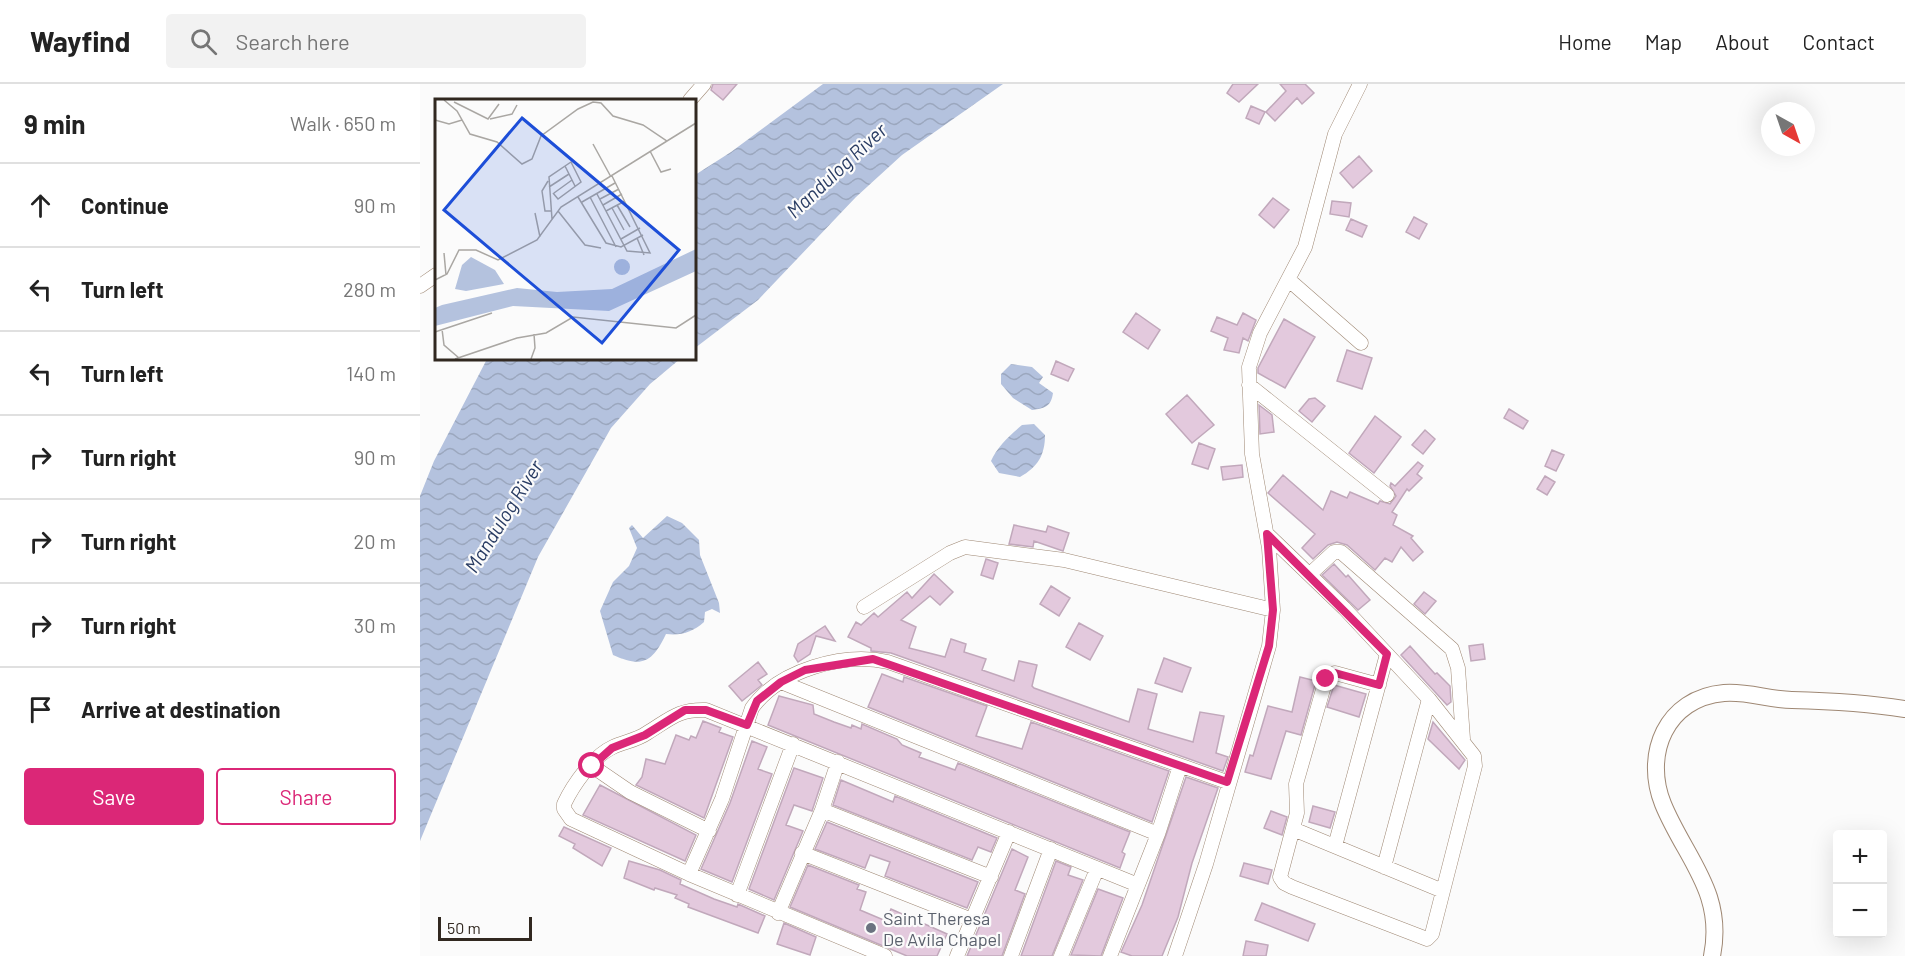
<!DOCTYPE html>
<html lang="en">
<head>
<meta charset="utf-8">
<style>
	:root { --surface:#fff; --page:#f2f2f2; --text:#222; --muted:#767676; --line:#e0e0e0; --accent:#db2777 }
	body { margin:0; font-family:Barlow,sans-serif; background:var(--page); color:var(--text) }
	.controls { position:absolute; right:18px; bottom:18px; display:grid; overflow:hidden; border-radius:6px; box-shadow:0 6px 24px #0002 }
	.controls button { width:54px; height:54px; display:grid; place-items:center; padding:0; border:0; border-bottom:2px solid var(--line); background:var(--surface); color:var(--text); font:30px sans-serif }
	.compass { position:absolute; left:1341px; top:18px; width:54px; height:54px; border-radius:50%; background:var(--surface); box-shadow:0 6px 24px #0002; rotate:140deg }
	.scale { position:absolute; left:18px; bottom:15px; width:94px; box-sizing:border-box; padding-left:6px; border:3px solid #312820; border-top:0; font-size:16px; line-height:21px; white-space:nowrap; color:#312820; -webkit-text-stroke:4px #fbfbfb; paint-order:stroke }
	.stop { position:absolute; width:18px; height:18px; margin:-14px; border:4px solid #db2777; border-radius:50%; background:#fff }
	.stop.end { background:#db2777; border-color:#fff; box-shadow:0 2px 6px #0008 }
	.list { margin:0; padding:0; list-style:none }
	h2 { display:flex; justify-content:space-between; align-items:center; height:78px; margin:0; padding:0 24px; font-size:26px }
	h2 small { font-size:20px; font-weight:400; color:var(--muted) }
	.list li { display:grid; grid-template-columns:39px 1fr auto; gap:18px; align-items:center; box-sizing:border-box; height:84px; padding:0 24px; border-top:2px solid var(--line) }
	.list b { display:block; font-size:22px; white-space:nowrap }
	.list em { font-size:20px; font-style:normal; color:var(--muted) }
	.actions { display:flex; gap:12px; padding:18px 24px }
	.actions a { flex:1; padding:14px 0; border:2px solid var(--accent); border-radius:6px; text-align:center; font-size:21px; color:var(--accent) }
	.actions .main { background:var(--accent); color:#fff }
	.icon { flex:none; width:33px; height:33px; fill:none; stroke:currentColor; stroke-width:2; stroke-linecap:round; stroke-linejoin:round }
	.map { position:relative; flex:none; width:1485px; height:872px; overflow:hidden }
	header { display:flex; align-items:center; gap:36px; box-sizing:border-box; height:84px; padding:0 30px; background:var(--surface); border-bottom:2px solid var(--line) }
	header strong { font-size:28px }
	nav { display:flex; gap:33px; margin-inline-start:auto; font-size:21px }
	.search { width:420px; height:54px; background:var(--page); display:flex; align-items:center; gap:15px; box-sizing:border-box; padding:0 21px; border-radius:6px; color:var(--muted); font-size:22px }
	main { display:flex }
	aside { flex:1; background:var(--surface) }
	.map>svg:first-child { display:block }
	.water { fill:url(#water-waves) }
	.building { fill:#e3c9dd; stroke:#c1a8bb; stroke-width:1.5 }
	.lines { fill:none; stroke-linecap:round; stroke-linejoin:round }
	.minor-casing { stroke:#9f8874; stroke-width:15 }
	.major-casing { stroke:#9f8874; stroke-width:18 }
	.minor { stroke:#fff; stroke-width:14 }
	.major { stroke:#fff; stroke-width:16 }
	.route { stroke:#db2777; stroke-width:8 }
	.worship-dot { fill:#6b7280; stroke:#fbfbfb; stroke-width:2 }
	.labels { text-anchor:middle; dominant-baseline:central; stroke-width:4.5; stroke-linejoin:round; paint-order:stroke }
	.worship-label { font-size:18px; fill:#5b616d; stroke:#fbfbfb; text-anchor:start }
	.water-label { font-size:20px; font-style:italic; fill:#293c63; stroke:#fbfbfb }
	.inset-road { fill:none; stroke:#aaa7a3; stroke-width:1.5 }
	.view { fill:#1d4ed8; fill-opacity:0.15; stroke:#1d4ed8; stroke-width:3 }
	.inset-edge { fill:none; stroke:#312820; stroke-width:3 }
</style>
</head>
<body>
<header>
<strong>Wayfind</strong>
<div class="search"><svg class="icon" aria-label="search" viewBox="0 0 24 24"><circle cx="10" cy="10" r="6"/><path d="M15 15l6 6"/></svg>Search here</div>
<nav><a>Home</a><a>Map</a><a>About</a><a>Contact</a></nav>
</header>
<main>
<aside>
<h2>9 min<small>Walk · 650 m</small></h2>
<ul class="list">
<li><svg class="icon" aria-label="ahead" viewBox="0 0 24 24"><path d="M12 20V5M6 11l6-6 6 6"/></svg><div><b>Continue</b></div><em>90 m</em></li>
<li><svg class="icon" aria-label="left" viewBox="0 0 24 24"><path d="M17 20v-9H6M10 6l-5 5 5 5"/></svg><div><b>Turn left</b></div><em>280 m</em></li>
<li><svg class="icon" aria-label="left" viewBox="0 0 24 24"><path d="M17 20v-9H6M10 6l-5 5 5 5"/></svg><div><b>Turn left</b></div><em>140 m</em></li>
<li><svg class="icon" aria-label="right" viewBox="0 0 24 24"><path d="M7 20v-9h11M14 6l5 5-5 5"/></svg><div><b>Turn right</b></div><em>90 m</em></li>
<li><svg class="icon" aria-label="right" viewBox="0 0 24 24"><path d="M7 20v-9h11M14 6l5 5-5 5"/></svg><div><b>Turn right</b></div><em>20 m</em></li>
<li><svg class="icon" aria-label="right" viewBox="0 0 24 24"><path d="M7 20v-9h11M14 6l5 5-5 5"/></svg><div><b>Turn right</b></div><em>30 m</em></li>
<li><svg class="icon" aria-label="arrive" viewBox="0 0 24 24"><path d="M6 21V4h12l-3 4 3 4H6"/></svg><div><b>Arrive at destination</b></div></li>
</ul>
<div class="actions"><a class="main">Save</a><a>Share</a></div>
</aside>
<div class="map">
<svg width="1485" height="872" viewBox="0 0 1485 872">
	<defs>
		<pattern id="water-waves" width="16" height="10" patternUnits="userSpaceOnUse" patternTransform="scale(1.5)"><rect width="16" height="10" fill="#b4c2de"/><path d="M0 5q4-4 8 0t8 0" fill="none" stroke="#9ba7be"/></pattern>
	</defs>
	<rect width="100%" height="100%" fill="#fbfbfb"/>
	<path class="water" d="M403,0H583L482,71L436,113L338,216L275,264V91L311,68Z
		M67,275H260L230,300L191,344L118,473L0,757V412L14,377Z
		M591,280L612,283L623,293L619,299L633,309C631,323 625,324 612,326L593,314L581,300V290Z
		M614,340L625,351C625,371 618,383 600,393L579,389L571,377C577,363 590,351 602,341Z
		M247,432L262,439L279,456L280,471L299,519L300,529L292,525L285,528L284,538C273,548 261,552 246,550C232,579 222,584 193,571L180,527L193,498L209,482L217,464L209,444L212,441L223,454Z"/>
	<path class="building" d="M293,0H317L303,16L291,6Z
		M813,0H838L819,18L807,9Z
		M860,0H885L894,9L882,20L877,14L855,37L846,28L866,7Z
		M831,22L845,28L839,40L826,34Z
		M939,72L952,87L933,104L920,89Z
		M853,114L869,126L854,144L839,131Z
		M912,117L931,119L929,133L910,130Z
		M994,133L1007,140L999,155L986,148Z
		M931,135L947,142L942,153L926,146Z
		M716,229L740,246L728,265L703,248Z
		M823,229L836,236L828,257L823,254L819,269L804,266L808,254L791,247L797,233L817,241Z
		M864,235L895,253L865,304L838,289V284Z
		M927,266L952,274L942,305L917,297Z
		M636,277L654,285L648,297L631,290Z
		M767,311L794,341L772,359L746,330Z
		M895,314L905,322L892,338L879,327L889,315Z
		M839,321L852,331L854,348L840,350Z
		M1089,325L1108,337L1103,345L1084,334Z
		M955,332L981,353L954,389L929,369Z
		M1005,346L1015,355L1003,370L992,361Z
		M779,359L795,365L788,385L772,380Z
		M1132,366L1144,371L1136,387L1125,382Z
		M998,378L1003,382L997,390L1002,394L989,407L987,405L972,428L977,431L973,441L993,452L991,454L1003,468L993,477L981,463L972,478L965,474L955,486L927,461L917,458L908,461L893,475L882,464L895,450L848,409L863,391L903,426L911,407L927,414L930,408L958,420L960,417L970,420L976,412L970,402L971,399L975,402Z
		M822,381L823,393L803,396L801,383Z
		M1125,392L1135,398L1127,411L1117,405Z
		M594,441L626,448L628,442L649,449L643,467L614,457L613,463L589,460Z
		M566,475L578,479L573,495L561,491Z
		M914,480L926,493L928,491L950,516L938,526L902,491Z
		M514,490L533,508L520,521L510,512L481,536L496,543L489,564L525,573L531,555L546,560L544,568L566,575L562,586L594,597L599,577L617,581L612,602L614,604L709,638L718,605L737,610L728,645L773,658L780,628L804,632L796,669L808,673L803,687L471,569L451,567V564L428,553L436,538L441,541L454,529L458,533L487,508L492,514Z
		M631,502L650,514L639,532L620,520Z
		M1004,508L1016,517L1005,530L994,520Z
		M659,539L683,552L670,576L646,563Z
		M405,542L415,557L396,552L390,570L378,578L374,572L378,560Z
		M1063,560L1065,575L1051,577L1049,562Z
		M990,562L1015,590L1017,589L1030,602L1031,618L1027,621L981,571Z
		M744,574L771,584L762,608L735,599Z
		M338,578L347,590L338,596L342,601L322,617L309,602Z
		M462,590L483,598L484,593L567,622L556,652L602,665L611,638L749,687L732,738L448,623Z
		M880,593L896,597L881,651L866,647L851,695L825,688L830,671L833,672L848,622L872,628Z
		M914,601L946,610L939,633L907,623Z
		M359,612L393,621L394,630L414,638L431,644L432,641L441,645L442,640L477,655L482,661L501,669L499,673L535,686L538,679L710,748L702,768L705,770L700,784L348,641Z
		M283,637L301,644L299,648L313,653L284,734L216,701L222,693L226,675L245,680L256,651L269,656L271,652L276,654Z
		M1013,638L1045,676L1039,685L1008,655Z
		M332,657L347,663L338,685L352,690L312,798L281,785L310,719Z
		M374,684L403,694L392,727L374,721L366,741L383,747L354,816L329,805Z
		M766,693L798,704L772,779L758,833L742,872H712L701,868L722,821Z
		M421,696L473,718L475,712L577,754L571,768L558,763L552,776L413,721Z
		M180,701L276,751L265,777L163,731Z
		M893,722L915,728L910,744L889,738Z
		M851,727L867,733L862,751L844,744Z
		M407,738L558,798L547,824L465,792L470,778L450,771L445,784L395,765Z
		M144,743L191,764L182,782L153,764L155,760L139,752Z
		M592,765L608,773L595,806L605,810L582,872H547Z
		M209,777L240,786L261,796L260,800L294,815L317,823L318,820L345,832L338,849L268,823L269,820L255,814L257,811L235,804L234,806L204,794Z
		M636,777L651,783L648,791L663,796L632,872H601Z
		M824,779L852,786L848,800L820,792Z
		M388,781L439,801L437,805L446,808L440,826L466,837L471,825L527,850L517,872H487L370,823Z
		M678,805L703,814L681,872L651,871Z
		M842,819L895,840L888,857L835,836Z
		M364,839L396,853L390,871L357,860Z
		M826,857L848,861L846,872H823Z"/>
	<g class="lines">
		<defs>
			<path id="minor" d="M270,16L284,0
				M869,196L941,259
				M0,202L16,191
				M829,301L967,411
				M847,450L924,524L1009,615L1054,672L1055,682L1012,850L1007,855L872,803L864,799L860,793L877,729L876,700L906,595L915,589L959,601
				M890,490L914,468H921L1032,565L1038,584L1043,655
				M444,523L530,469L545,463L644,476L853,526
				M361,598L738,750
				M172,682L210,708L289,747
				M402,726L571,793
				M873,745L1023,807
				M915,762L967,570
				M382,769L552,836
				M964,783L1009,615
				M269,790L302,715L332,624C359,586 424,568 468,578L807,698
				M317,811L373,660
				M358,829L402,726L418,678
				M465,872L269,790L151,735L144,725V720C153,701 173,672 193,663C204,658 217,656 227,649C250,635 258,625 286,626L718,801
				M537,872L589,748
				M591,872L631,765
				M641,872L677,785
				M690,872L738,750L760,682
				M755,872L786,780L849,562L853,526L849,464L832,370L829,283L840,249L885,163L915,50L940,0"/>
			<path id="major" d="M1292,872C1305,808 1265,774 1243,720C1223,670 1246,614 1304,609C1328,607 1349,616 1372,616C1410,617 1447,619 1485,625"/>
		</defs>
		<use href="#minor" class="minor-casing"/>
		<use href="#major" class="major-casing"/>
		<use href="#minor" class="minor"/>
		<use href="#major" class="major"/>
	</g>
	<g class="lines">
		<path class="route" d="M172,682L192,664L225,651L265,626H286L327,641L337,617L361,598L385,586L453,575L807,698L849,562L853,526L847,450L967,570L959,601L915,589L906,595"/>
	</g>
	<circle class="worship-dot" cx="451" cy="844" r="6"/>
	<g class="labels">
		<g class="worship-label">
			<text x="463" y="834">Saint Theresa<tspan x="463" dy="21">De Avila Chapel</tspan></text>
		</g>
		<g class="water-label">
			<text transform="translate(416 86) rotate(-43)">Mandulog River</text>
			<text transform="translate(83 432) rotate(-58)">Mandulog River</text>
		</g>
	</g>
	<g transform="translate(15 15)">
		<rect width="261" height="261" fill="#fbfbfb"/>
		<path d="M261,150V172L174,212L78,207L0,227V209L7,206L82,189L122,193L177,190ZM36,158L60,171L69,185L31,192L20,190L27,166ZM179 168a8 8 0 1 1 16 0a8 8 0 1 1-16 0Z" fill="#b4c2de"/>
		<path class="inset-road" d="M9,1L22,12L35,35L62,43L87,65L97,60L106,37L143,10L158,3L166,4L178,17L208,26L232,42L261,24M19,3L53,20L64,5M55,20L77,15L82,6M0,21L14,25L27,21M158,45L176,78M215,52L226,73L236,70M130,67L140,87M113,82L107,92L110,112H116M114,88L134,75M119,94L137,81M162,95L192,152L215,154L177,77M143,98L171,144L186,148L208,136M155,98L181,148M165,100L184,90M147,103L180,84M168,106L187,95M182,106L195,128M177,109L189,131M123,112L150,146L166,149M171,112L190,102M100,114L105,138M117,120L114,78L136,63L146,83L123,100L118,94M202,139L209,156M186,140L205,129M9,154L11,176M0,181L12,175L24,151H41L63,161L102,141L126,108L232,42M7,230L9,246L24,259M0,233L57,214M20,260L82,239L111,234L138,218L241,229L261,216M96,260L100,249L99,235"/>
		<path class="view" d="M87,19L244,151L167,244L9,111Z"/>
		<rect width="261" height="261" class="inset-edge"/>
	</g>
</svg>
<div class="controls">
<button>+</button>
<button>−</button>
</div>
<svg class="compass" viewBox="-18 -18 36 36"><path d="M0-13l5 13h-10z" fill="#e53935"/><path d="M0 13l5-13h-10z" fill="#767676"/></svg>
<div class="scale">50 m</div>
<div class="stop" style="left:172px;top:682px"></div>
<div class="stop end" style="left:906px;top:595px"></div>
</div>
</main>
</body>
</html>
